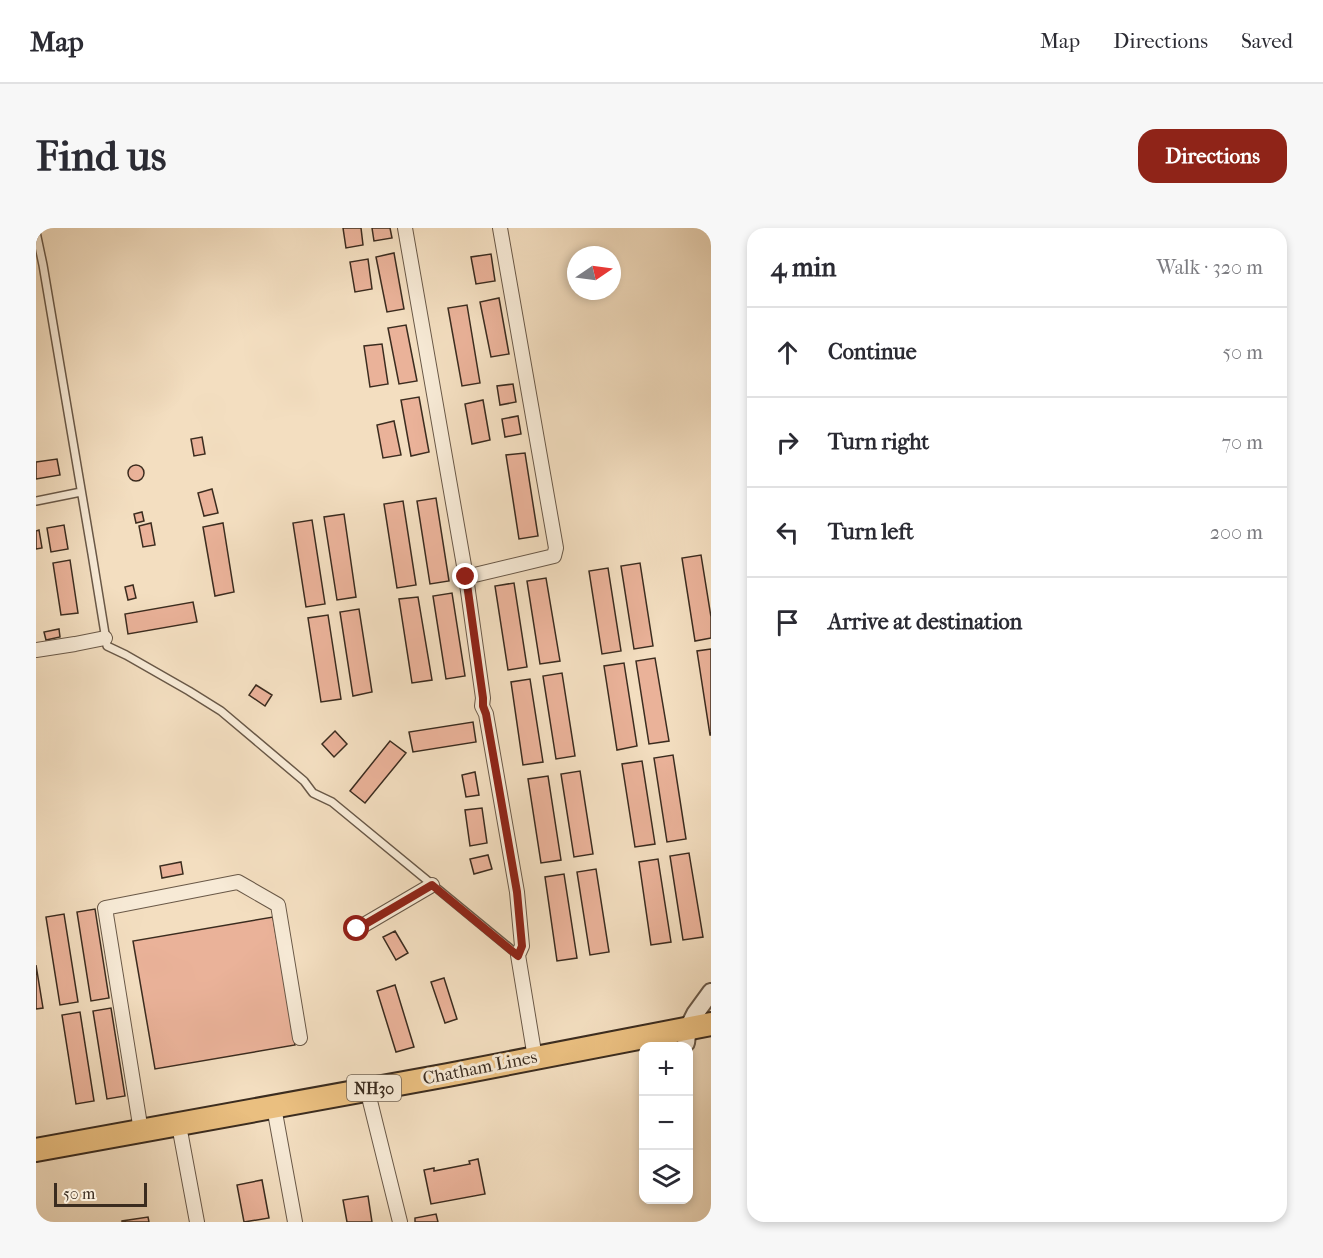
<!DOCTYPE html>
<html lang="en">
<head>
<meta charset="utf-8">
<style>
	:root { --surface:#fff; --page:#f7f7f7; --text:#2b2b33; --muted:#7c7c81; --line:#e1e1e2; --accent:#8f2418 }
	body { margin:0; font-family:"IM FELL French Canon",serif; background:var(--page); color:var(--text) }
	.controls { position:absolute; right:18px; bottom:18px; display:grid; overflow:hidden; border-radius:12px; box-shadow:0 3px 9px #0003 }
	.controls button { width:54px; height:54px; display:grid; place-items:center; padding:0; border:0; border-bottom:2px solid var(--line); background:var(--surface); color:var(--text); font:30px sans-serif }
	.compass { position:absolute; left:531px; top:18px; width:54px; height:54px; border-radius:50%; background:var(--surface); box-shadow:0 3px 9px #0003; rotate:77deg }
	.scale { position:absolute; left:18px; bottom:15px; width:93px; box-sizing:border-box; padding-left:6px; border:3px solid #3b2c1f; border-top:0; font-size:16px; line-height:21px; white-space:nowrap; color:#3b2c1f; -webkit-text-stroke:4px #f7ead6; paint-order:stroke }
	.stop { position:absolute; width:18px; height:18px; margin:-14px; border:4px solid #8f2418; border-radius:50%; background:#fff }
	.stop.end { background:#8f2418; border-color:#fff; box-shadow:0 2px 6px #0008 }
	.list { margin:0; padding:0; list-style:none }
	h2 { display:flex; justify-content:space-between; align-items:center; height:78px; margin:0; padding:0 24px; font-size:26px }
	h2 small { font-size:20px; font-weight:400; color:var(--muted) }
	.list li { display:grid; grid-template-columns:39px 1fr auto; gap:18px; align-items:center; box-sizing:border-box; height:90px; padding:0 24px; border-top:2px solid var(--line) }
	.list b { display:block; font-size:22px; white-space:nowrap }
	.list em { font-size:20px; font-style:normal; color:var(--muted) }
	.icon { flex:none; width:33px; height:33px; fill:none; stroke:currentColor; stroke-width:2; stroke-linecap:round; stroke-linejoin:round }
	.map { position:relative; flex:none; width:675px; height:994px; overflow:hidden; border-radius:18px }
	header { display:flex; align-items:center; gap:36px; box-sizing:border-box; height:84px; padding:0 30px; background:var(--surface); border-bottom:2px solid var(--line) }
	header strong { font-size:28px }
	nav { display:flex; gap:33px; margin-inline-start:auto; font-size:21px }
	.intro { display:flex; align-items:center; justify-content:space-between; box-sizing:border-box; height:144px; padding:0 36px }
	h1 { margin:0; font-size:42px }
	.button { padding:15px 27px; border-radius:18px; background:var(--accent); color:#fff; font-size:21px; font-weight:700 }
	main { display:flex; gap:36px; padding:0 36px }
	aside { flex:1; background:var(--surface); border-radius:18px; box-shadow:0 3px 9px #0003 }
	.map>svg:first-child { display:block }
	.building { fill:#eab299; stroke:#3b2c1f; stroke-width:1.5 }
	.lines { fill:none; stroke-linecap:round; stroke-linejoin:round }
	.service-casing { stroke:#695847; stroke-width:10 }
	.minor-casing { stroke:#695847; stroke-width:16 }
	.tertiary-casing { stroke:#695847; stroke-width:20 }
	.trunk-casing { stroke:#3b2c1f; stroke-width:26 }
	.service { stroke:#f7ead6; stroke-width:7 }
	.minor { stroke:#f7ead6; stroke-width:14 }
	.tertiary { stroke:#f7ead6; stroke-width:16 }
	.trunk { stroke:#eabf80; stroke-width:22 }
	.route { stroke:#8f2418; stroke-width:8 }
	.labels { text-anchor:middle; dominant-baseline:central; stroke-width:6; stroke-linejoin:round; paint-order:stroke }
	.shield { fill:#f7ead6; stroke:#736556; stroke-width:1.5 }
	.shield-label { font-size:16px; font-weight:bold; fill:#3b2c1f }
	.street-label { font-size:18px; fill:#3b2c1f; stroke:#f7ead6 }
</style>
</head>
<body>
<header>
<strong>Map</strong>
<nav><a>Map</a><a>Directions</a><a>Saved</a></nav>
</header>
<div class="intro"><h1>Find us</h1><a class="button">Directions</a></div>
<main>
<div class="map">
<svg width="675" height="994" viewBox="0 0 675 994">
	<rect width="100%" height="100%" fill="#f3dec0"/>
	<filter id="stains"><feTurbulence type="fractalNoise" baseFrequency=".00333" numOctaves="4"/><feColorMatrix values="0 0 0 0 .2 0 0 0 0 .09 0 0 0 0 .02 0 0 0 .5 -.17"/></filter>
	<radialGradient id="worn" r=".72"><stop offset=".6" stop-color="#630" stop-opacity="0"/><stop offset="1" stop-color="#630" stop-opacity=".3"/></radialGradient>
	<path class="building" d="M307,0H325L327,17L310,20Z
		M336,0H354L356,10L338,13Z
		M358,25L368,81L351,84L340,29Z
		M455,26L459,53L440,56L435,29Z
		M332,31L336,61L319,64L314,34Z
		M463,70L473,126L455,129L444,74Z
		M431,77L444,155L426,158L412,80Z
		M370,97L381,153L363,156L352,100Z
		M346,116L352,156L334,159L328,118Z
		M477,156L480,174L464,177L461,158Z
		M383,169L393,224L375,228L365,172Z
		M447,172L454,212L436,216L429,176Z
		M482,188L485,206L469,209L466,191Z
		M358,193L365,227L347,230L341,197Z
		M166,209L169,226L158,228L155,211Z
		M489,225L502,308L483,311L470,227Z
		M21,231L24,247L0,251V234Z
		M92 245a8 8 0 1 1 16 0a8 8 0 1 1-16 0Z
		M176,261L182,285L168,288L162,265Z
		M400,270L413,353L394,356L381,273Z
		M367,273L380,357L361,360L348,276Z
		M106,284L108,293L100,295L98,286Z
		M308,286L320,369L301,372L288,289Z
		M276,292L289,376L270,379L257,295Z
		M115,295L119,317L107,319L103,298Z
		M187,295L198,364L179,368L167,299Z
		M28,297L32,321L15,324L11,300Z
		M3,302L6,320L0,321V303Z
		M665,327L675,389V410L659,413L646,330Z
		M34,332L42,385L25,387L17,335Z
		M604,335L617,418L598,421L585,338Z
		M572,340L585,423L566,426L553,343Z
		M510,350L524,433L504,436L491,353Z
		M478,355L491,439L472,442L459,358Z
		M97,357L100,370L92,372L89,359Z
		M416,365L429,448L410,451L397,368Z
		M382,369L396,452L376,455L363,371Z
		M157,374L161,394L92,406L89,386Z
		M323,381L336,464L317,468L304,384Z
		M292,387L305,471L285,474L272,390Z
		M23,401L24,409L10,412L8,404Z
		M675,421V507H674L661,423Z
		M619,430L633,513L613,516L600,433Z
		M588,435L601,518L581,522L568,438Z
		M526,445L539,528L520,531L507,448Z
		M494,451L507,534L487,537L475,454Z
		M220,457L236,467L229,478L213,467Z
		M437,494L440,514L377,524L373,504Z
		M299,503L311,516L298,529L286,516Z
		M354,513L370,525L329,575L314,563Z
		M637,527L650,611L631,614L618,530Z
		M606,533L619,616L599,619L586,536Z
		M544,543L557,626L538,629L525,546Z
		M439,544L443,567L430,569L426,547Z
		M512,548L525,632L505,635L492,551Z
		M446,580L451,615L434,618L429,582Z
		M653,625L667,709L647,712L634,628Z
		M452,627L456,641L438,646L434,631Z
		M622,631L635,714L615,717L603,634Z
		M145,634L147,646L126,650L124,638Z
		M560,641L573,724L554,727L541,644Z
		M528,646L541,730L521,733L509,649Z
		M59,681L73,770L55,773L41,684Z
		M28,686L42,774L24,777L10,689Z
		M237,689L259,817L119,841L97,713Z
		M359,703L372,725L360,732L347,709Z
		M0,737L7,780L0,781Z
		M408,750L421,791L409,795L395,754Z
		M359,757L378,819L360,824L341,763Z
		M75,780L89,868L71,871L57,783Z
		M44,784L58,873L40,876L26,787Z
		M442,931L449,966L395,976L388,942L398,940V943L434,936L433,933Z
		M226,952L233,990L208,994L201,957Z
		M332,968L336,994H311L307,972Z
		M400,986L402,994H379V990Z
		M112,989L113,994H86V993Z"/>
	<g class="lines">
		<defs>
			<path id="service" d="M0,4L7,37L56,326L71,418L90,427L153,463L185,483L268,553L277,565L296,574L482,727
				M0,273L45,264"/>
			<path id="minor" d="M369,0L430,349L447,470L446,478L450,486L481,664L486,718L482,727L499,830
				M430,349L518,328L520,320L464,0
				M0,422L39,416L69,410
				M321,701L396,657
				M334,873L364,994
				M240,890L259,994
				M105,903L69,680L202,654L242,677L264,810
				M145,908L161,994"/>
			<path id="tertiary" d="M650,815L652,800L659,786L675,764"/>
			<path id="trunk" d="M0,922L412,847L675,796"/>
		</defs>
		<use href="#service" class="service-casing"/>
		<use href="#minor" class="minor-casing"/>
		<use href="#tertiary" class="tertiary-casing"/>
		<use href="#trunk" class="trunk-casing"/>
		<use href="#service" class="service"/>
		<use href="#minor" class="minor"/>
		<use href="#tertiary" class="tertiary"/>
		<use href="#trunk" class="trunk"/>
	</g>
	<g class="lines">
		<path class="route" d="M321,701L396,657L482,728L486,718L481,664L450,486L447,478V470L430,349"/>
	</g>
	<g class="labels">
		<rect class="shield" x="311" y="847" width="54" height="26" rx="4.5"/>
		<g class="shield-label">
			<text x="338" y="860">NH30</text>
		</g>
		<g class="street-label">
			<text transform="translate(444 840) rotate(-11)">Chatham Lines</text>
		</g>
	</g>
	<rect width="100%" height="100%" filter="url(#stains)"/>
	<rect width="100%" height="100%" fill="url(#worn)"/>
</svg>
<div class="controls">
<button>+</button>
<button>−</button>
<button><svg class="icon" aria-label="layers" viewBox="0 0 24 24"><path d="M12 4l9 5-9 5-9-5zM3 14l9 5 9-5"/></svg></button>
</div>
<svg class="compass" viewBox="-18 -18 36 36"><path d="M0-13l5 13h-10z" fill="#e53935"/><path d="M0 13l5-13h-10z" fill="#7c7c81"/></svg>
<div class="scale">50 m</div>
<div class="stop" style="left:321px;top:701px"></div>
<div class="stop end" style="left:430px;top:349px"></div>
</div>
<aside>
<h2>4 min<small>Walk · 320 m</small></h2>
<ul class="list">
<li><svg class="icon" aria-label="ahead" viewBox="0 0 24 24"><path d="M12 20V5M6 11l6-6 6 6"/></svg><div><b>Continue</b></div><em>50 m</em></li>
<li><svg class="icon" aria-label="right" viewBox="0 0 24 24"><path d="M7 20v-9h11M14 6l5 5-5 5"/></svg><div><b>Turn right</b></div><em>70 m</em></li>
<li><svg class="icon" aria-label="left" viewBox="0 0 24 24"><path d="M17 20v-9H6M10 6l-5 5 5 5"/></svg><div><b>Turn left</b></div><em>200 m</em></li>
<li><svg class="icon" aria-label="arrive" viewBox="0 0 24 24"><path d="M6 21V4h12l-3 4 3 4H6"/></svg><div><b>Arrive at destination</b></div></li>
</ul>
</aside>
</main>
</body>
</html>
